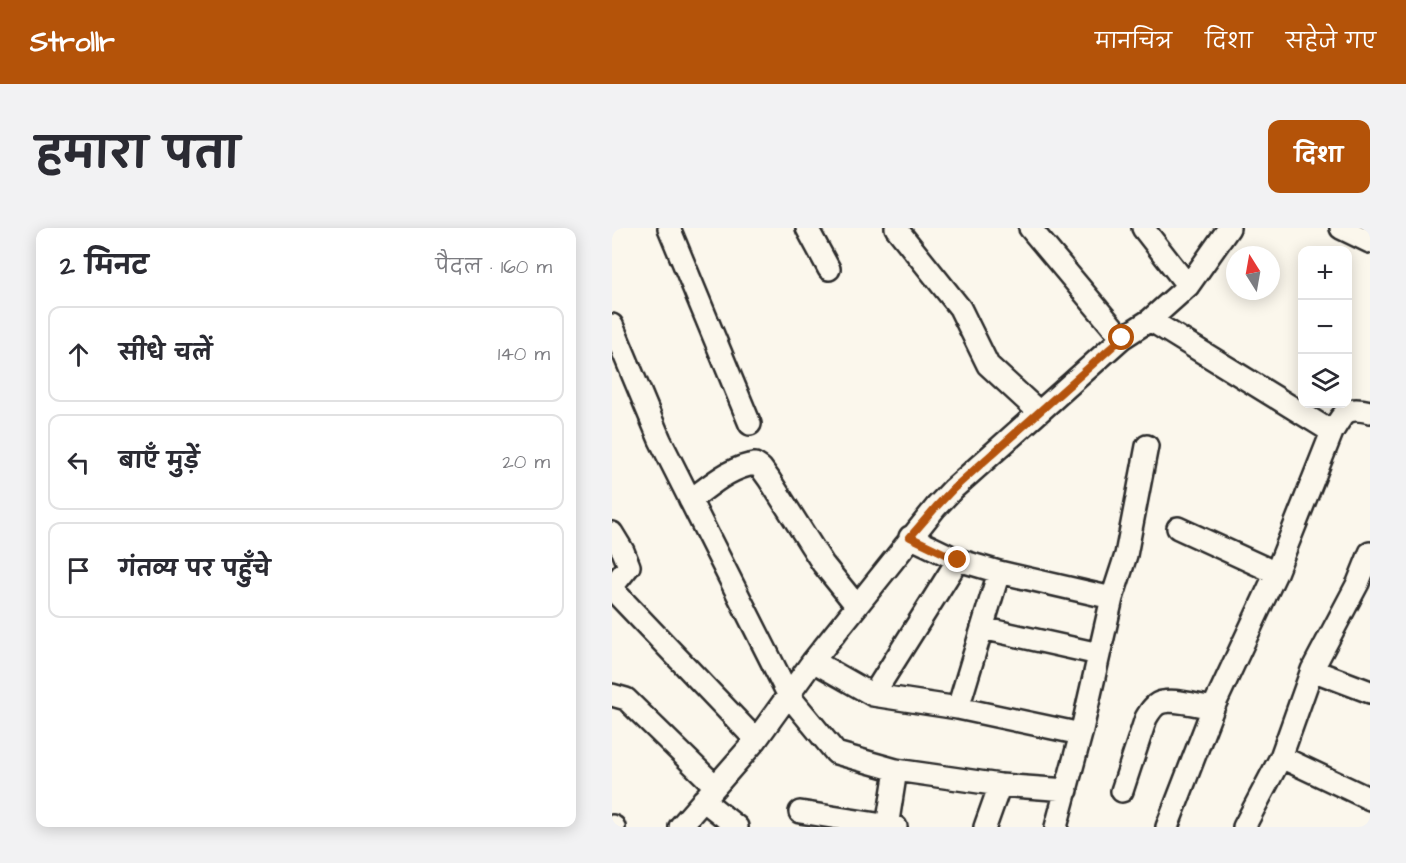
<!DOCTYPE html>
<html lang="hi">
<head>
<meta charset="utf-8">
<style>
	:root { --surface:#fff; --page:#f2f2f3; --text:#2b2b33; --muted:#7c7c81; --line:#e1e1e2; --accent:#b45309 }
	body { margin:0; font-family:"Architects Daughter","Playpen Sans Deva",sans-serif; background:var(--page); color:var(--text) }
	.controls { position:absolute; right:18px; top:18px; display:grid; overflow:hidden; border-radius:12px; box-shadow:0 3px 15px #0003 }
	.controls button { width:54px; height:54px; display:grid; place-items:center; padding:0; border:0; border-bottom:2px solid var(--line); background:var(--surface); color:var(--text); font:30px sans-serif }
	.compass { position:absolute; left:614px; top:18px; width:54px; height:54px; border-radius:50%; background:var(--surface); box-shadow:0 3px 15px #0003; rotate:349deg }
	.stop { position:absolute; width:18px; height:18px; margin:-14px; border:4px solid #b45309; border-radius:50%; background:#fff }
	.stop.end { background:#b45309; border-color:#fff; box-shadow:0 2px 6px #0008 }
	.list { margin:0; padding:0; list-style:none }
	h2 { display:flex; justify-content:space-between; align-items:center; height:78px; margin:0; padding:0 24px; font-size:26px }
	h2 small { font-size:20px; font-weight:400; color:var(--muted) }
	.list li { display:grid; grid-template-columns:39px 1fr auto; gap:18px; align-items:center; box-sizing:border-box; height:96px; margin:0 12px 12px; padding:0 12px; border:2px solid var(--line); border-radius:12px }
	.list b { display:block; font-size:22px; white-space:nowrap }
	.list em { font-size:20px; font-style:normal; color:var(--muted) }
	.icon { flex:none; width:33px; height:33px; fill:none; stroke:currentColor; stroke-width:2; stroke-linecap:round; stroke-linejoin:round }
	.map { position:relative; flex:none; width:758px; height:599px; overflow:hidden; border-radius:12px }
	header { display:flex; align-items:center; gap:36px; box-sizing:border-box; height:84px; padding:0 30px; background:var(--accent); color:#fff }
	header strong { font-size:28px }
	nav { display:flex; gap:33px; margin-inline-start:auto; font-size:21px }
	.intro { display:flex; align-items:center; justify-content:space-between; box-sizing:border-box; height:144px; padding:0 36px }
	h1 { margin:0; font-size:42px }
	.button { padding:15px 27px; border-radius:12px; background:var(--accent); color:#fff; font-size:21px; font-weight:700 }
	main { display:flex; gap:36px; padding:0 36px }
	aside { flex:1; background:var(--surface); border-radius:12px; box-shadow:0 3px 15px #0003 }
	.map>svg:first-child { display:block }
	.lines { fill:none; stroke-linecap:round; stroke-linejoin:round }
	.minor-casing { stroke:#2b2b2b; stroke-width:26 }
	.minor { stroke:#fbf7ec; stroke-width:21 }
	.route { stroke:#b45309; stroke-width:8 }
</style>
</head>
<body>
<header>
<strong>Strollr</strong>
<nav><a>मानचित्र</a><a>दिशा</a><a>सहेजे गए</a></nav>
</header>
<div class="intro"><h1>हमारा पता</h1><a class="button">दिशा</a></div>
<main>
<aside>
<h2>2 मिनट<small>पैदल · 160 m</small></h2>
<ul class="list">
<li><svg class="icon" aria-label="ahead" viewBox="0 0 24 24"><path d="M12 20V5M6 11l6-6 6 6"/></svg><div><b>सीधे चलें</b></div><em>140 m</em></li>
<li><svg class="icon" aria-label="left" viewBox="0 0 24 24"><path d="M17 20v-9H6M10 6l-5 5 5 5"/></svg><div><b>बाएँ मुड़ें</b></div><em>20 m</em></li>
<li><svg class="icon" aria-label="arrive" viewBox="0 0 24 24"><path d="M6 21V4h12l-3 4 3 4H6"/></svg><div><b>गंतव्य पर पहुँचे</b></div></li>
</ul>
</aside>
<div class="map">
<svg width="758" height="599" viewBox="0 0 758 599">
	<rect width="100%" height="100%" fill="#fbf7ec"/>
	<filter id="ink" filterUnits="userSpaceOnUse"><feTurbulence type="fractalNoise" baseFrequency=".0167" numOctaves="2"/><feDisplacementMap in="SourceGraphic" scale="12" xChannelSelector="R" yChannelSelector="G"/><feConvolveMatrix kernelMatrix="1 2 1 2 8 2 1 2 1" color-interpolation-filters="sRGB"/></filter>
	<g filter="url(#ink)">
		<g class="lines">
			<defs>
				<path id="minor" d="M57,0L138,196
					M195,0L217,41
					M284,0L348,80L376,137L427,184
					M418,0L510,110
					M531,0L576,58
					M729,0L758,14
					M538,92L720,204
					M0,97L48,212L177,468L224,525L284,542L388,557L455,562
					M78,272C98,258 118,239 143,236L149,240L157,251L211,336L244,377
					M566,300L664,345
					M0,305L11,323L17,338L0,359
					M298,309L346,332L387,344L500,370
					M0,361L144,512
					M370,400L487,426
					M201,433L261,467L346,480L469,506
					M700,442L758,464
					M0,467L14,471L103,558
					M261,467L346,332
					M346,480L387,344
					M669,529L758,571
					M510,563L534,490C538,483 543,475 551,474C563,471 589,478 601,480
					M91,572L125,599
					M188,584L284,599
					M0,598L2,599
					M68,599L144,512L201,433L324,279L341,261L510,110L538,92L576,58L617,0
					M275,599L284,542
					M373,599L388,557
					M444,599L469,506L500,370L514,327L535,218
					M555,599L601,480L664,345L720,204C732,185 733,178 758,184
					M632,599L669,529L700,442L746,355L758,325"/>
			</defs>
			<use href="#minor" class="minor-casing"/>
			<use href="#minor" class="minor"/>
		</g>
	</g>
	<g class="lines" filter="url(#ink)">
		<path class="route" d="M346,332L298,309L324,279L341,261L510,110"/>
	</g>
</svg>
<div class="controls">
<button>+</button>
<button>−</button>
<button><svg class="icon" aria-label="layers" viewBox="0 0 24 24"><path d="M12 4l9 5-9 5-9-5zM3 14l9 5 9-5"/></svg></button>
</div>
<svg class="compass" viewBox="-18 -18 36 36"><path d="M0-13l5 13h-10z" fill="#e53935"/><path d="M0 13l5-13h-10z" fill="#7c7c81"/></svg>
<div class="stop" style="left:510px;top:110px"></div>
<div class="stop end" style="left:346px;top:332px"></div>
</div>
</main>
</body>
</html>
